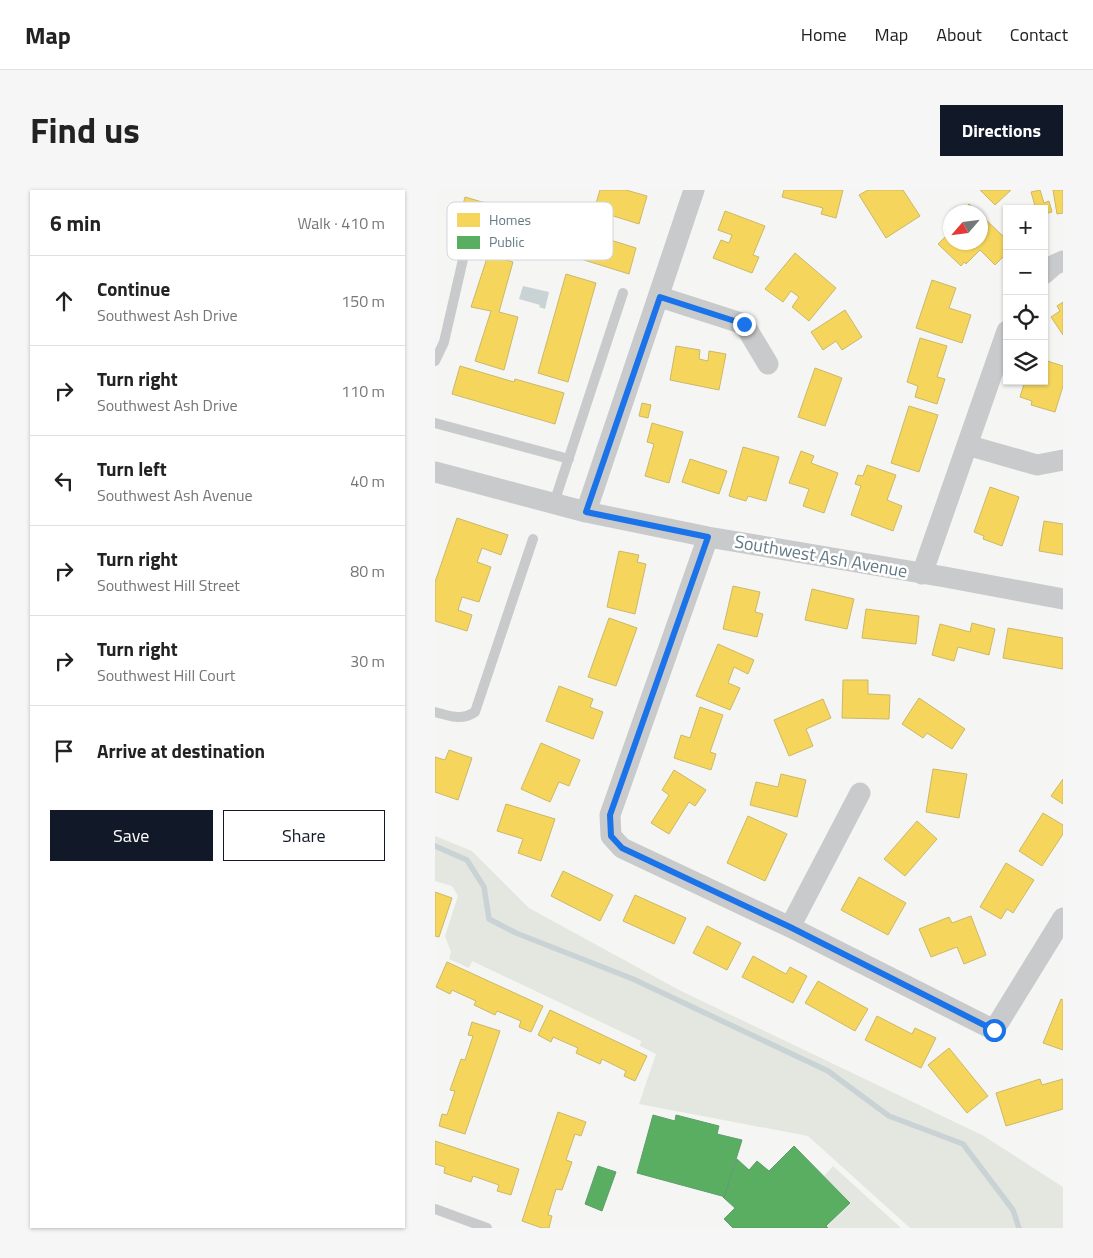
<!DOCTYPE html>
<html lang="en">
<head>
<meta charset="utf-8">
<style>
	:root { --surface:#fff; --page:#f6f6f6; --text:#222; --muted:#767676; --line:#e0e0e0; --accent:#111827 }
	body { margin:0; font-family:"Titillium Web",sans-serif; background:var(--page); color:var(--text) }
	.controls { position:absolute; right:15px; top:15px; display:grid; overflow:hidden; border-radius:0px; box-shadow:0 1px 4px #0004 }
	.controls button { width:45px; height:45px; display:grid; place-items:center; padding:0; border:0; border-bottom:1px solid var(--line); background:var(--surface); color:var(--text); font:25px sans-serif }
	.compass { position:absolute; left:508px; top:15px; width:45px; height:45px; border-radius:50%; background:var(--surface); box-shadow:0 1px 4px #0004; rotate:242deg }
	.stop { position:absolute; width:15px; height:15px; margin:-11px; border:4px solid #1a73e8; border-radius:50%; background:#fff }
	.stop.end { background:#1a73e8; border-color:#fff; box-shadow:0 1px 5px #0008 }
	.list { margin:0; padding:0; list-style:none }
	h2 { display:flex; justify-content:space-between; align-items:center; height:65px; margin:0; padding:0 20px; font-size:21px }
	h2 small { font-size:16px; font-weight:400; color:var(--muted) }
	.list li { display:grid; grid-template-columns:32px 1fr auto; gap:15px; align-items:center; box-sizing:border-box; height:90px; padding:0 20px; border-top:1px solid var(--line) }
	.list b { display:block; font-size:19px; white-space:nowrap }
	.list p { margin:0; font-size:16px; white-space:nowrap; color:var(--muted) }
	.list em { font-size:16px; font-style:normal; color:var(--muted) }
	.actions { display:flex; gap:10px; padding:15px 20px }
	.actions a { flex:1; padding:11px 0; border:1px solid var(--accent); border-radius:0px; text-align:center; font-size:18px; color:var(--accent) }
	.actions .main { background:var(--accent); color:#fff }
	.icon { flex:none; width:28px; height:28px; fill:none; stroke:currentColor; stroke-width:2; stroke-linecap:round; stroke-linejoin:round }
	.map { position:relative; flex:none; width:628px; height:1038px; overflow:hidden; border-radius:0px }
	header { display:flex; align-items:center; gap:30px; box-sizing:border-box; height:70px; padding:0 25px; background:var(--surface); border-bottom:1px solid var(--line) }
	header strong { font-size:24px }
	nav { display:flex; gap:28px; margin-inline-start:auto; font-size:18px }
	.intro { display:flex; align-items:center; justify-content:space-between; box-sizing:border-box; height:120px; padding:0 30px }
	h1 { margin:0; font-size:35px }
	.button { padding:12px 22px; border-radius:0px; background:var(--accent); color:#fff; font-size:18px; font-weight:700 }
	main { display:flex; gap:30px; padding:0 30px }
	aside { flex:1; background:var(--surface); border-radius:0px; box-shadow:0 1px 4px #0004 }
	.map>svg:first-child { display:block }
	.green { fill:#e4e7e0 }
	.water { fill:#c9d3d5 }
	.homes { fill:#f6d55c; stroke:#cab968 }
	.public { fill:#5aae61; stroke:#5d9e6c }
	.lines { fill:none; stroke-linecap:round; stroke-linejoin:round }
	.stream { stroke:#c9d3d5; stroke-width:5.5 }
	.service { stroke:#c9cacb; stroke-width:10 }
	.minor { stroke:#c9cacb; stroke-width:21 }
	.route { stroke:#1a73e8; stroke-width:6 }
	.labels { text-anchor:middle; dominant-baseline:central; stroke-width:5; stroke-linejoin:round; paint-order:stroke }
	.street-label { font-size:18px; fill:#637984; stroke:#fff }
	.key { fill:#fff; stroke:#d0d7da; stroke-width:1 }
	.key-label { font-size:14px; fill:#637984 }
</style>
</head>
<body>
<header>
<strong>Map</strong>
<nav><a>Home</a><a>Map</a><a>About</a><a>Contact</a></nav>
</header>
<div class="intro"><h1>Find us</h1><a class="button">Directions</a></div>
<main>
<aside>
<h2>6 min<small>Walk · 410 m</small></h2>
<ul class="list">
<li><svg class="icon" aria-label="ahead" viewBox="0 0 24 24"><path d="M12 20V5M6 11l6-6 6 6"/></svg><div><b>Continue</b><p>Southwest Ash Drive</p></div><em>150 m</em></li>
<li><svg class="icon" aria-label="right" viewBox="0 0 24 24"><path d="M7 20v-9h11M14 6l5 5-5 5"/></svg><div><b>Turn right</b><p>Southwest Ash Drive</p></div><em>110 m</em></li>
<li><svg class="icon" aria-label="left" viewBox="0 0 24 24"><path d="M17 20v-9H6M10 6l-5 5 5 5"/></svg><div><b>Turn left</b><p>Southwest Ash Avenue</p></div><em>40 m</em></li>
<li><svg class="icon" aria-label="right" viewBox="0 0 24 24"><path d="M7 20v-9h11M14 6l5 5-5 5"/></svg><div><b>Turn right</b><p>Southwest Hill Street</p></div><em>80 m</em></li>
<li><svg class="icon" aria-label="right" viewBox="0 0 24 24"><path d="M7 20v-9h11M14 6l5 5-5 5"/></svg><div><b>Turn right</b><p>Southwest Hill Court</p></div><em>30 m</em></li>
<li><svg class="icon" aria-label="arrive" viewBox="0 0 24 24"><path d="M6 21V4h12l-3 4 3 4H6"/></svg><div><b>Arrive at destination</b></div></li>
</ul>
<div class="actions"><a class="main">Save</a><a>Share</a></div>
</aside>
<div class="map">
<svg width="628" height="1038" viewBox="0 0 628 1038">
	<rect width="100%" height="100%" fill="#f5f5f3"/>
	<path class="green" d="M0,646L37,661L94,718L244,800L549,946L628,997V1038H475L373,946L204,914L221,864L205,856L206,851L37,771L34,778L14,769L16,762L10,746L23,706L17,696L0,691Z
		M398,976L466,1038H393L392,1037L416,1013L389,986Z"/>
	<path class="water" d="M88,96L114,102L110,119L104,117L105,115L84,109Z"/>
	<path class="homes" d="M165,0H191L212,6L204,34L159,20Z
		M349,0H408L401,28L386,24L388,18L347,7Z
		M433,0H468L485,26L451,48L424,5Z
		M545,0H576L560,15Z
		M605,0L609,13L614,11L617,22L609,24V19H601L596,2Z
		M618,0H628V23L622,24Z
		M30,7L78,21L71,47L23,33Z
		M534,14L543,22H526Z
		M290,21L330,36L318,65L324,67L317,83L278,68L286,50L294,53L297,45L283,40Z
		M96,25L201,58L194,84L88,51Z
		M546,25L572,50V63L560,75L545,60L531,74L529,72L526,76L503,54L516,41V52H546Z
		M360,63L401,98L374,131L357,117L364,107L356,101L348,112L330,99Z
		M53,65L78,72L64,122L83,127L69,180L40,171L56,121L36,117Z
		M131,84L161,93L133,192L103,183Z
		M497,90L521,98L514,118L536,125L527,153L481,138Z
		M628,112V145L616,127L625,121L622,116Z
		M410,120L427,147L407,160L401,151L388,160L376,142Z
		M485,148L512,156L502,187L510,189L502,214L480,207L483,196L472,192Z
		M241,156L265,160L264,169L273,171L274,161L291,164L284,200L235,190Z
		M609,170L628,176V196L620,222L596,215L597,211L585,207L590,191H609Z
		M25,176L79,192L80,189L129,203L120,234L17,204Z
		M380,178L407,188L390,236L363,227Z
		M207,213L216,215L213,228L204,226Z
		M474,216L503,225L484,282L456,273Z
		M217,233L248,242L234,293L210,286L219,254L212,252Z
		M308,257L344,267L331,311L313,306L311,311L294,306Z
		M366,261L379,266L376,273L403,283L389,323L368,316L374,299L354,293Z
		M255,269L292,281L284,304L247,292Z
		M432,275L461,285L452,310L467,316L458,341L416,325L426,296L420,294L423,285L428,286Z
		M555,297L584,307L567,356L548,349L549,346L539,342Z
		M22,328L73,345L66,365L47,358L42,372L56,377L44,412L27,407L23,420L37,425L32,441L0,431V392Z
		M609,331L628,334V365L604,361Z
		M184,361L204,365L202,372L211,374L200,424L172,417Z
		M298,396L325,402L320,422L328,424L322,447L288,439Z
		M377,399L419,409L412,439L370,430Z
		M431,419L484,426L481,454L427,448Z
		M174,428L202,438L181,496L153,487Z
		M537,433L560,439L554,465L523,457L519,471L497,465L505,434L535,442Z
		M573,438L628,448V479L568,468Z
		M283,454L319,470L313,484L299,477L293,493L305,498L295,520L261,506Z
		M408,490H433V504L455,505L454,529L407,528Z
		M124,496L158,509L155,517L168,522L158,549L111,531Z
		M484,508L530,539L517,559L492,543L488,548L467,534Z
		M388,509L396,528L371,539L378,556L354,566L339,530Z
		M265,517L288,525L275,562L281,564L276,580L239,568L246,545L255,548Z
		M106,553L145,570L134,596L124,592L115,612L86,599Z
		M14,560L37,568L23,610L0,602V567L10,570Z
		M498,579L532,584L524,628L491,622Z
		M239,580L271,600L260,616L254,612L234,644L216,633L234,605L227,600Z
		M346,584L371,590L362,627L315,615L321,592L343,597Z
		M628,589V614L616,606Z
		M71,614L120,629L106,671L83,663L88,649L62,641Z
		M608,623L628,635V644L607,676L584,661Z
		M313,626L352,644L330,691L292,673Z
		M482,631L502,649L470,686L449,669Z
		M571,673L599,690L578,723L572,719L566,729L545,717Z
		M128,681L178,705L165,731L116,706Z
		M424,687L471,713L453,745L406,720Z
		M0,702L17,708L4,747L0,746Z
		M200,705L251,728L239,754L188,731Z
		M536,726L551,765L529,774L522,757L496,767L484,739L514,727L517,733Z
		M272,736L306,753L292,780L258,763Z
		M318,766L351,784L355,777L372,786L358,813L307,787Z
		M12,772L108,816L96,842L84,837L86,831L62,821L60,825L39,815L41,811L17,800L15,804L1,797Z
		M383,791L433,819L420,841L370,813Z
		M626,809L628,810V860L608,853Z
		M115,820L212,866L200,891L189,886L191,881L167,869L165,874L141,863L143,858L118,847L116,852L103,845Z
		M442,826L477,844L480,838L501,848L486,878L430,850Z
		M37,832L65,841L30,944L4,936L7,924L12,925L20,901L15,900L26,869L30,870L38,846L33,845Z
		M514,858L553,906L532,923L493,875Z
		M605,889L607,895L628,889V919L571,936L561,903Z
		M123,922L151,932L146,946L140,944L131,970L137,972L127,1000L121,999L113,1025L117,1026L114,1038H107L87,1031Z
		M0,951L84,979L76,1005L62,1001L64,995L38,986L36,992L9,983L10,977L0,974Z"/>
	<path class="public" d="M218,925L240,931L241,925L284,936L282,944L307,950L289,1008L287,1006L202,983Z
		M359,956L415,1013L391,1036L393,1038H298L289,1029L300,1018L289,1008L302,969L314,980L322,971L334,981Z
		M163,976L181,982L167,1021L150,1014Z"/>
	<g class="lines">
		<path class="stream" d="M0,656L32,670L49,697L54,729L81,743L198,789L393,881L454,926L528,954L578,1020L584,1038"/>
		<path class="service" d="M0,171L9,152L32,52
			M0,233L134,269
			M119,313L188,103
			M0,522C15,526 26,531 40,522L98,349
			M0,1019L52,1038"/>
		<path class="minor" d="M609,84L619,75L628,71
			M225,107L309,134L333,174
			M532,255L602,275L628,270
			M0,282L151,322L273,347L510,387L628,409
			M151,322L259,0
			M273,347L175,625L176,646L187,658L355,737L559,840L628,728
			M487,384L572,141
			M355,737L425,603"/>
	</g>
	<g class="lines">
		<path class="route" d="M309,134L225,107L151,322L273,347L175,625L176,646L187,658L355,737L559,840"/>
	</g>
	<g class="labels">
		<g class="street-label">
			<text transform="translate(386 366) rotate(10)">Southwest Ash Avenue</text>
		</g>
	</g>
	<rect x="12" y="12" width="166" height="58" rx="8" class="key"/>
	<rect x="22" y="23" width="23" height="14" fill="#f6d55c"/>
	<rect x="22" y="46" width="23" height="13" fill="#5aae61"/>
	<g class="key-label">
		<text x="54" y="35">Homes</text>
		<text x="54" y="57">Public</text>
	</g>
</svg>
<div class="controls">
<button>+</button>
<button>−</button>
<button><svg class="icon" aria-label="locate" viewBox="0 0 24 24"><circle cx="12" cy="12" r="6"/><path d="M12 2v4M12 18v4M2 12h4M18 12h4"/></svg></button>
<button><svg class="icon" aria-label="layers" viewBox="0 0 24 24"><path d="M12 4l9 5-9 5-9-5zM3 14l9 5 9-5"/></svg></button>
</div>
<svg class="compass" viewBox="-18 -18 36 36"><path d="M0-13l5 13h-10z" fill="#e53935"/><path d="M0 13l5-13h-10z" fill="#767676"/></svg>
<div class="stop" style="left:559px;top:840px"></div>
<div class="stop end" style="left:309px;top:134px"></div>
</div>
</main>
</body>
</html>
